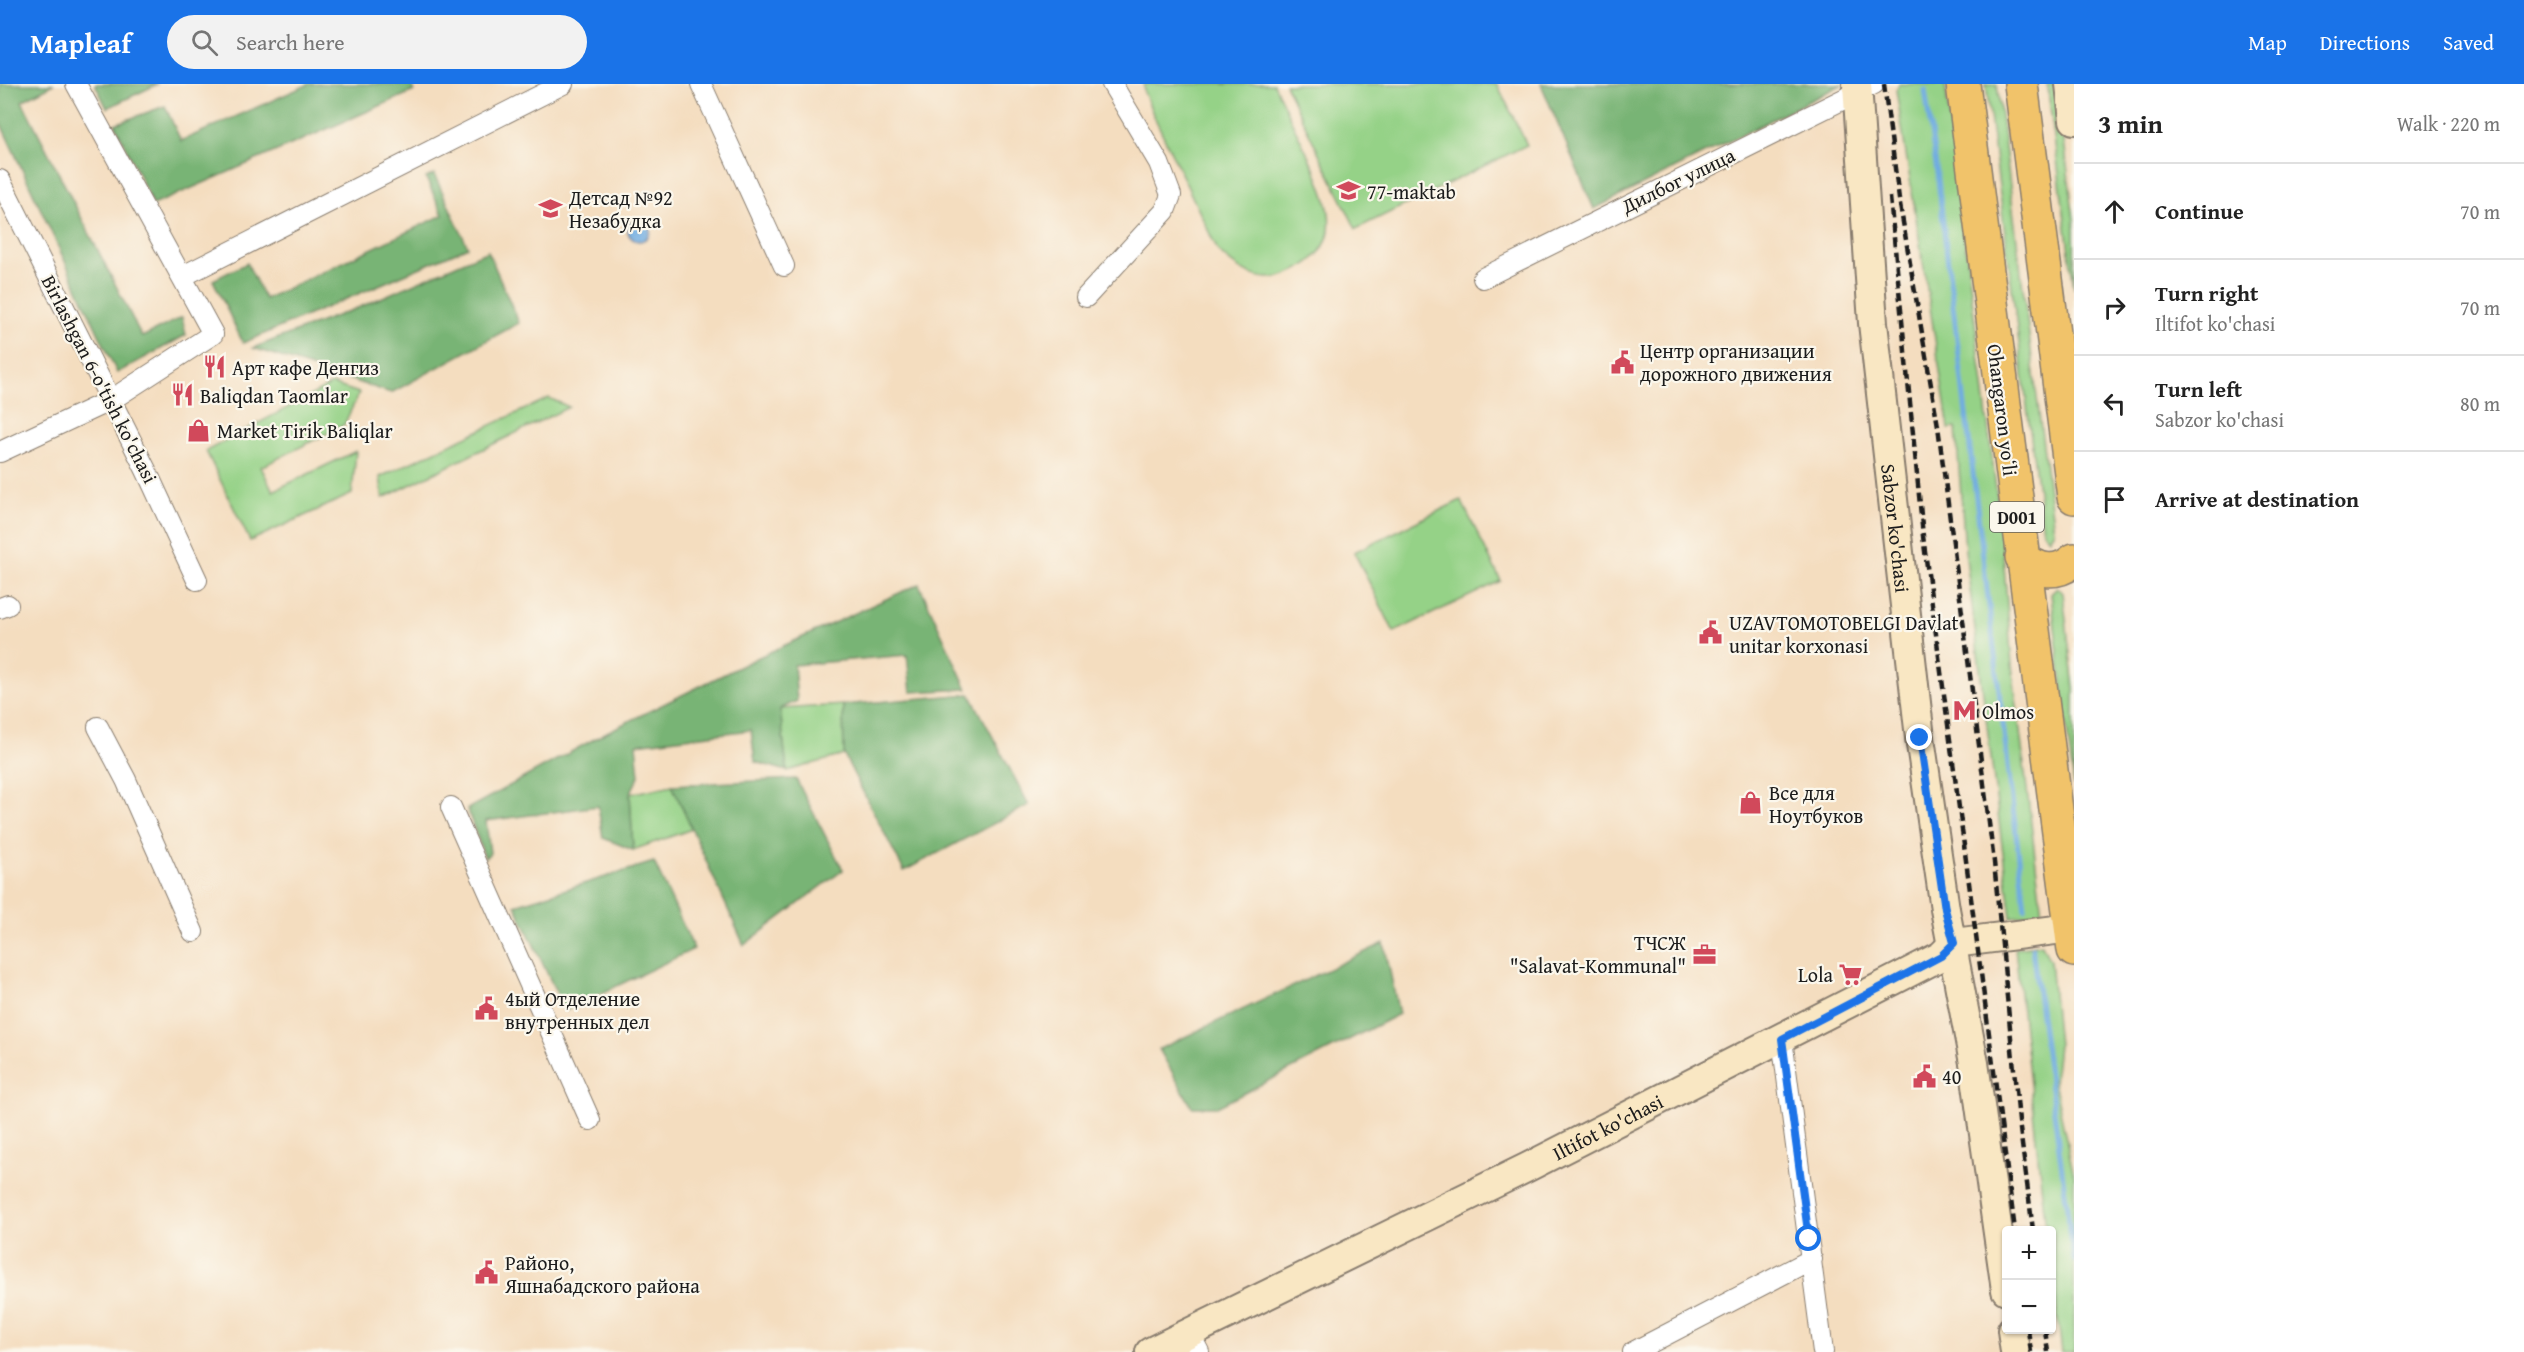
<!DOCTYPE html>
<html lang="en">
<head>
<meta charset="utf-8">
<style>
	:root { --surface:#fff; --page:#f2f2f2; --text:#222; --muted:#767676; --line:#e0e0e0; --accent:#1a73e8 }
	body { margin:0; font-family:"Gentium Book Plus",serif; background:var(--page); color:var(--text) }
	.controls { position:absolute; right:18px; bottom:18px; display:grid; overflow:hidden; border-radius:6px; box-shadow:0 2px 4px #0004 }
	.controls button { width:54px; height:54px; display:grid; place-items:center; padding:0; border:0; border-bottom:2px solid var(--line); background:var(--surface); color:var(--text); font:30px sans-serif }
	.stop { position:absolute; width:18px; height:18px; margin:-14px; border:4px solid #1a73e8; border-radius:50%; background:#fff }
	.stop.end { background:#1a73e8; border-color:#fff; box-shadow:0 2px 6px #0008 }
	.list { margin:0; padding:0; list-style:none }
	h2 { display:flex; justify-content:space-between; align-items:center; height:78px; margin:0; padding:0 24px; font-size:26px }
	h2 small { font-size:20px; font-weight:400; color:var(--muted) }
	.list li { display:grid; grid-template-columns:39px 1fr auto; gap:18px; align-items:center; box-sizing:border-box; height:96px; padding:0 24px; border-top:2px solid var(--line) }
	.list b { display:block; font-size:22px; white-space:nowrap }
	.list p { margin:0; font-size:20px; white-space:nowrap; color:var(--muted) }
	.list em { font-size:20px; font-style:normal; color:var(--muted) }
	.icon { flex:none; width:33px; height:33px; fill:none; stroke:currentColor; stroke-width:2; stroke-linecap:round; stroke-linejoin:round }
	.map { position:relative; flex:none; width:2074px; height:1268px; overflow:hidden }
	header { display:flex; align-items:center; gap:36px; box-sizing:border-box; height:84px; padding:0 30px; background:var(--accent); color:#fff }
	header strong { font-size:28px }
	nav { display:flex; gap:33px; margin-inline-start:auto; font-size:21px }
	.search { width:420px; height:54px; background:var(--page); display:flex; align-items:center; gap:15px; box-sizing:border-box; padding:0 21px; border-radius:33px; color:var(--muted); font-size:22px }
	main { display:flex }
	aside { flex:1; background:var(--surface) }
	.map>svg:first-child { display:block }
	.green { fill:#95d287; stroke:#587752; stroke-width:1.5 }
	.forest { fill:#78b474; stroke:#4a6848; stroke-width:1.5 }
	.water { fill:#70ace1; stroke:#46647e; stroke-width:1.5 }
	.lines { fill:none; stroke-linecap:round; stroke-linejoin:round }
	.stream { stroke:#70ace1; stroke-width:5 }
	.street-casing { stroke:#887c6e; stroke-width:22 }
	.secondary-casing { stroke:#887c6e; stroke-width:32 }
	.highway-casing { stroke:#887c6e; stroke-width:36 }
	.street { stroke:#fff; stroke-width:20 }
	.secondary { stroke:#f9e7c3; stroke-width:28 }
	.highway { stroke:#f1c36a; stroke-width:33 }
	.rail { stroke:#1c1c1c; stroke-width:4.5; stroke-dasharray:9 4.5; stroke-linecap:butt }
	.route { stroke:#1a73e8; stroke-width:8 }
	.labels { text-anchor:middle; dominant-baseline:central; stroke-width:4.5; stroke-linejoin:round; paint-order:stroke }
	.shield { fill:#fbf7ec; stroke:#5f5e5a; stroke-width:1.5 }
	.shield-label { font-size:18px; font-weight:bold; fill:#1c1c1c }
	.street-label { font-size:20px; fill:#1c1c1c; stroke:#fbf7ec }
	.poi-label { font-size:20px; fill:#1c1c1c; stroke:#fbf7ec; text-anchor:start }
</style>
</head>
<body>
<header>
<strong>Mapleaf</strong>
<div class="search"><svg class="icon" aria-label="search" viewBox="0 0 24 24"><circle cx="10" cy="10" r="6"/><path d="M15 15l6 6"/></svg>Search here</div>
<nav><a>Map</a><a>Directions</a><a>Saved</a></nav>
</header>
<main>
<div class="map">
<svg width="2074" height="1268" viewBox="0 0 2074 1268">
	<rect width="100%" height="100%" fill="#fbf7ec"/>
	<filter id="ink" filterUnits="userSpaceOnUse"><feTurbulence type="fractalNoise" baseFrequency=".0167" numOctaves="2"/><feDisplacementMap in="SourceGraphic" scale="12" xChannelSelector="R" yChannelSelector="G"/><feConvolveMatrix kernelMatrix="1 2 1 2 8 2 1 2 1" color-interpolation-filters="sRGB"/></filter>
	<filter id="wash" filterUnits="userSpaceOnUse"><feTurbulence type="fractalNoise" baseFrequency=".008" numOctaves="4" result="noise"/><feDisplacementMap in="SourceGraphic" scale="24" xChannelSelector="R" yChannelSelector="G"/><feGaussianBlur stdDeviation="1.35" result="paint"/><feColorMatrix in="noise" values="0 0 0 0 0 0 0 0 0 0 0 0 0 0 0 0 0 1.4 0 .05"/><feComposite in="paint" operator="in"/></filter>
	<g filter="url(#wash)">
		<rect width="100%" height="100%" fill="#f4ddbf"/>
		<path class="green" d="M1144,0H1274C1284,22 1295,45 1306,67C1328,115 1353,163 1288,190C1261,202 1236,185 1218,167L1153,30L1144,8Z
			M1285,0H1497L1527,61L1356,145Z
			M1899,0H1945L2001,445L2012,581L2042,830L2011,833L1965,466L1956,344L1949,345L1896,6Z
			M1986,0H1997L2054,447L2049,455L2043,448Z
			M2047,0H2057L2074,136V205Z
			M332,300L359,309L344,341L261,383L273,407L356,367L352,410L250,457L206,367Z
			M549,314L569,323L383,414L380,393Z
			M1461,416L1501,497L1394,548L1354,468Z
			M2057,504L2063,509L2074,605V702L2051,510Z
			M843,621L844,671L787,687L780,625Z
			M672,701L692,745L633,766L630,710Z
			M2042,860L2050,877L2058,961L2054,998L2074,1092V1268H2062L2052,1190V1146H2046L2015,864Z"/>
		<path class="forest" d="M0,0H54L22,17L142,253L182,233L186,251L117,289L0,38Z
			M95,0H158L107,24Z
			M309,0H411L414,7L153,121L115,40L165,22L181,57Z
			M1541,0H1843L1594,125Z
			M434,90L468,163L243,259L213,196L247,179L265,215L443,131L426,94Z
			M488,167L519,239L391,309L253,264L360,223Z
			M919,500L967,605L911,608L907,571L794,581L797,617L780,625L787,687L755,678L751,646L636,660L639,692L630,710L633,766L603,754L598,722L486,737L490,769L485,774L467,725L607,648L759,573Z
			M970,610L1029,721L904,787L844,671L843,621Z
			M796,695L843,786L744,861L672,701Z
			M654,778L694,865L565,927L515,821Z
			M1384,859L1399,930L1217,1023H1192L1159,965Z"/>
		<path class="water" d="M628 146a11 11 0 1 1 22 0a11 11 0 1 1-22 0Z"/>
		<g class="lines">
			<path class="stream" d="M1925,6L1938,96L2025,824
				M2032,864L2074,1176"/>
		</g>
	</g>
	<g filter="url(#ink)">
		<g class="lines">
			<defs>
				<path id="street" d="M701,0L784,182
					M0,96L146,386L197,496
					M183,192L563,0
					M1483,194L1874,0
					M1086,213L1165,127L1171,111L1159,79L1112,0
					M0,368L111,316L213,250L76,0
					M0,524L8,521
					M98,643L126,696L193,848
					M451,723L590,1036
					M1782,955L1823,1268
					M1189,1249L1199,1268
					M1633,1268L1812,1175"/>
				<g id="secondary">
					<path id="s1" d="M1857,0L1873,239L1920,654L1945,825L1974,979L2006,1206"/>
					<path d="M2070,0L2074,36"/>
					<path d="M2012,1246L2015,1268"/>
					<path id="s2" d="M1150,1268L1528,1083L1941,872L1954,859L2071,844"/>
				</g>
				<path id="highway" d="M1963,0L2074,866
					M2021,0L2074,413
					M2022,473C2038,488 2057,491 2074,476"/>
			</defs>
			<use href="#street" class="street-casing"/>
			<use href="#secondary" class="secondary-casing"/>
			<use href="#highway" class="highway-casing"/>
			<use href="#street" class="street"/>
			<use href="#secondary" class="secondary"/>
			<use href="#highway" class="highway"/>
			<path class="rail" d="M1884,0L1899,115L1938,342L1994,778L2019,1037L2033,1146
				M1890,113L1923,452L2015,1146
				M2028,1246L2031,1268
				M2045,1246L2048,1268"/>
		</g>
	</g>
	<g class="lines" filter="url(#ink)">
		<path class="route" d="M1809,1155L1782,955L1941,872L1954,859L1945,825L1920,654"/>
	</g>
	<defs>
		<symbol id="school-bare" viewBox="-9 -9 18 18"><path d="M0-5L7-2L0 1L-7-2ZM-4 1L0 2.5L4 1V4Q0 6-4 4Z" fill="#d1495b" stroke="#fbf7ec" stroke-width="2.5" paint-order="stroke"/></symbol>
		<symbol id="civic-bare" viewBox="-9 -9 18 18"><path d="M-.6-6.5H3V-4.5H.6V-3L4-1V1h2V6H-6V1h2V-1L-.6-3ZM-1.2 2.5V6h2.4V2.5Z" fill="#d1495b" stroke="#fbf7ec" stroke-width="2.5" paint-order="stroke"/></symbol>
		<symbol id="restaurant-bare" viewBox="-9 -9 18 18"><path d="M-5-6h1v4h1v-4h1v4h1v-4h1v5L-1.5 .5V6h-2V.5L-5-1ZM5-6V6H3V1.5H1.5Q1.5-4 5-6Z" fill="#d1495b" stroke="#fbf7ec" stroke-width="2.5" paint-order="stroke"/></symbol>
		<symbol id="shop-bare" viewBox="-9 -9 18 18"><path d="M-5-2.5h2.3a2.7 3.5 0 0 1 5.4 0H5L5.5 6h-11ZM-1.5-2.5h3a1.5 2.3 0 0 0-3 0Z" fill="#d1495b" stroke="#fbf7ec" stroke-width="2.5" paint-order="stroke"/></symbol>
		<symbol id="metro-bare" viewBox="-9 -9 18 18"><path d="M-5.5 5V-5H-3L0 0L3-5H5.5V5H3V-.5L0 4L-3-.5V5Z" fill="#d1495b" stroke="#fbf7ec" stroke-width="2.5" paint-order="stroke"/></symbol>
		<symbol id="office-bare" viewBox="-9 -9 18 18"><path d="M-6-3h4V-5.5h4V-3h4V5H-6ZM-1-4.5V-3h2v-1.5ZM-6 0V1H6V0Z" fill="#d1495b" stroke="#fbf7ec" stroke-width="2.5" paint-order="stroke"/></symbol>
		<symbol id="supermarket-bare" viewBox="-9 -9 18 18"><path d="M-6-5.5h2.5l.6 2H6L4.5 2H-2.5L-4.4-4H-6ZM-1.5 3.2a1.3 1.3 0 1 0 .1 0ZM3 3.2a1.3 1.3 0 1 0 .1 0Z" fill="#d1495b" stroke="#fbf7ec" stroke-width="2.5" paint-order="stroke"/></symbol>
	</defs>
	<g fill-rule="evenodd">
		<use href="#school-bare" x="1332" y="90" width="33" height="33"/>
		<use href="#school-bare" x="534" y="108" width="33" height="33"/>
		<use href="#civic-bare" x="1606" y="262" width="33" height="33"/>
		<use href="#restaurant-bare" x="198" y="266" width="33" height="33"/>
		<use href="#restaurant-bare" x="166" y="294" width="33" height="33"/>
		<use href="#shop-bare" x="182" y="330" width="33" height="33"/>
		<use href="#civic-bare" x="1694" y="532" width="33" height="33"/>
		<use href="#metro-bare" x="1948" y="610" width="33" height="33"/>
		<use href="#shop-bare" x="1734" y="702" width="33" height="33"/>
		<use href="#office-bare" x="1688" y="854" width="33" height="33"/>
		<use href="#supermarket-bare" x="1834" y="874" width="33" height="33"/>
		<use href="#civic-bare" x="470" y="908" width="33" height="33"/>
		<use href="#civic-bare" x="1908" y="976" width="33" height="33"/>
		<use href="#civic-bare" x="470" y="1172" width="33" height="33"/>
	</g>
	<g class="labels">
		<rect class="shield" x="1990" y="418" width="54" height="30" rx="4.5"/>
		<g class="shield-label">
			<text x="2017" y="433">D001</text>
		</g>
		<g class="street-label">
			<text transform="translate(1678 96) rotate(-26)">Дилбог улица</text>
			<text transform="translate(100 295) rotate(63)">Birlashgan 6-o'tish ko'chasi</text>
			<text transform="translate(2003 326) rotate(83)">Ohangaron yoʻli</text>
			<text stroke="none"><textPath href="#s1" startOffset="446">Sabzor ko'chasi</textPath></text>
			<text stroke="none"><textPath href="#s2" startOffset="510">Iltifot ko'chasi</textPath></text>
		</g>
		<g class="poi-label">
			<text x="1367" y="107">77-maktab</text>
			<text x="569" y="113">Детсад №92<tspan x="569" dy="23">Незабудка</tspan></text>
			<text x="1640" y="266">Центр организации<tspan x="1640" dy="23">дорожного движения</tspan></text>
			<text x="232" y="283">Арт кафе Денгиз</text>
			<text x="200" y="311">Baliqdan Taomlar</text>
			<text x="217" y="346">Market Tirik Baliqlar</text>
			<text x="1729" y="538">UZAVTOMOTOBELGI Davlat<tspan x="1729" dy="23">unitar korxonasi</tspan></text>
			<text x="1982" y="627">Olmos</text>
			<text x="1769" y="708">Все для<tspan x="1769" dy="23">Ноутбуков</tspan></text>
			<text x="1686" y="858" text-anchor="end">ТЧСЖ<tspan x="1686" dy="23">"Salavat-Kommunal"</tspan></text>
			<text x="1833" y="890" text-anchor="end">Lola</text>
			<text x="505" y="914">4ый Отделение<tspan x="505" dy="23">внутренных дел</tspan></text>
			<text x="1942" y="992">40</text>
			<text x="505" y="1178">Районо,<tspan x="505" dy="23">Яшнабадского района</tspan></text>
		</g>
	</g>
</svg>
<div class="controls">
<button>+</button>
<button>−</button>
</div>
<div class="stop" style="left:1809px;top:1155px"></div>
<div class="stop end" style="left:1920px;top:654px"></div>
</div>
<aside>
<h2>3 min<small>Walk · 220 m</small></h2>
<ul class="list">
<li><svg class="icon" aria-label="ahead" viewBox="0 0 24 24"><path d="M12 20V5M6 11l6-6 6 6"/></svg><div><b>Continue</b></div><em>70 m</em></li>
<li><svg class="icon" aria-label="right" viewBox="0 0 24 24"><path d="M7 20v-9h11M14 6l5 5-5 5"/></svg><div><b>Turn right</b><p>Iltifot ko'chasi</p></div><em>70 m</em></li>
<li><svg class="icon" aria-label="left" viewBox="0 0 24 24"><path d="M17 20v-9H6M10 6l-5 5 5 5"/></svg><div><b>Turn left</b><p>Sabzor ko'chasi</p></div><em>80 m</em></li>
<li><svg class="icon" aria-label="arrive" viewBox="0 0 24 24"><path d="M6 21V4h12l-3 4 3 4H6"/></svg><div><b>Arrive at destination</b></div></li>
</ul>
</aside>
</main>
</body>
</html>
